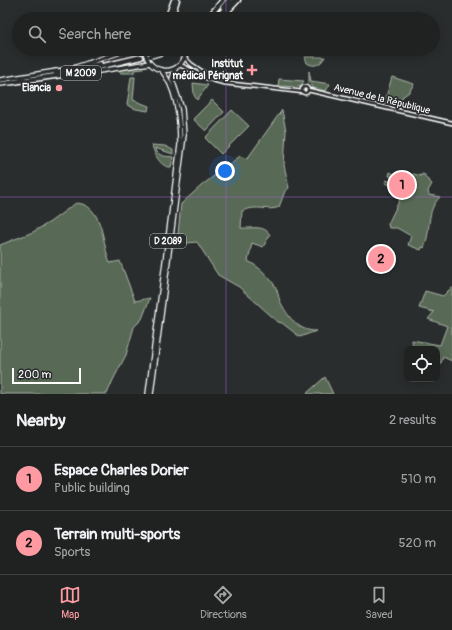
<!DOCTYPE html>
<html lang="en">
<head>
<meta charset="utf-8">
<style>
	:root { --surface:#202222; --page:#2d2f2f; --text:#f1f3f6; --muted:#a2a4a5; --line:#3d3f40; --accent:#ff9aa2 }
	body { margin:0; font-family:Pangolin,sans-serif; background:var(--page); color:var(--text) }
	.controls { position:absolute; right:12px; bottom:12px; display:grid; overflow:hidden; border-radius:8px; box-shadow:0 2px 10px #0003 }
	.controls button { width:36px; height:36px; display:grid; place-items:center; padding:0; border:0; border-bottom:1px solid var(--line); background:var(--surface); color:var(--text); font:20px sans-serif }
	.scale { position:absolute; left:12px; bottom:10px; width:69px; box-sizing:border-box; padding-left:4px; border:2px solid #fff; border-top:0; font-size:11px; line-height:14px; white-space:nowrap; color:#fff; -webkit-text-stroke:3px #2a2d2e; paint-order:stroke }
	.you { position:absolute; left:225px; top:171px; width:14px; height:14px; margin:-10px; border:3px solid #fff; border-radius:50%; background:#1a73e8; box-shadow:0 0 0 6px #1a73e833 }
	.badge { display:grid; place-items:center; width:26px; height:26px; border-radius:50%; background:var(--accent); color:#111; font-size:13px; font-weight:700 }
	.pin { position:absolute; translate:-50% -50%; border:2px solid #fff; box-shadow:0 1px 4px #0006 }
	.list { margin:0; padding:0; list-style:none }
	h2 { display:flex; justify-content:space-between; align-items:center; height:52px; margin:0; padding:0 16px; font-size:17px }
	h2 small { font-size:13px; font-weight:400; color:var(--muted) }
	.list li { display:grid; grid-template-columns:26px 1fr auto; gap:12px; align-items:center; box-sizing:border-box; height:64px; padding:0 16px; border-top:1px solid var(--line) }
	.list b { display:block; font-size:15px; white-space:nowrap }
	.list p { margin:0; font-size:13px; white-space:nowrap; color:var(--muted) }
	.list em { font-size:13px; font-style:normal; color:var(--muted) }
	.icon { flex:none; width:22px; height:22px; fill:none; stroke:currentColor; stroke-width:2; stroke-linecap:round; stroke-linejoin:round }
	.map { position:relative; flex:none; width:452px; height:394px; overflow:hidden }
	.search { position:absolute; background:var(--surface); box-shadow:0 2px 10px #0003; left:12px; right:12px; top:12px; height:44px; display:flex; align-items:center; gap:10px; box-sizing:border-box; padding:0 14px; border-radius:22px; color:var(--muted); font-size:15px }
	.sheet { height:180px; background:var(--surface) }
	nav { display:flex; justify-content:space-around; align-items:center; box-sizing:border-box; height:56px; border-top:1px solid var(--line); background:var(--surface); font-size:11px; color:var(--muted) }
	nav a { display:grid; justify-items:center; gap:2px }
	nav .on { color:var(--accent) }
	.map>svg:first-child { display:block }
	.green { fill:#586a54; stroke:#acb4aa }
	.lines { fill:none; stroke-linecap:round; stroke-linejoin:round }
	.tertiary-casing { stroke:#fff; stroke-width:5.5 }
	.primary-casing { stroke:#fff; stroke-width:6 }
	.trunk-casing { stroke:#fff; stroke-width:6 }
	.motorway-casing { stroke:#fff; stroke-width:7 }
	.tertiary { stroke:#2a2d2e; stroke-width:2.5 }
	.primary { stroke:#2a2d2e; stroke-width:3.5 }
	.trunk { stroke:#2a2d2e; stroke-width:3.5 }
	.motorway { stroke:#2a2d2e; stroke-width:4 }
	.grid { fill:none; stroke:#9c61cf; stroke-width:1; stroke-opacity:0.55 }
	.poi-dot { fill:#ff9aa2; stroke:#2a2d2e; stroke-width:1.5 }
	.labels { text-anchor:middle; dominant-baseline:central; stroke-width:3.5; stroke-linejoin:round; paint-order:stroke }
	.shield { fill:#2a2d2e; stroke:#bfc0c0; stroke-width:1 }
	.shield-label { font-size:9px; font-weight:bold; fill:#fff }
	.poi-label { font-size:10px; font-weight:bold; fill:#fff; stroke:#2a2d2e; text-anchor:end }
	.street-label { font-size:10px; fill:#fff; stroke:#2a2d2e }
</style>
</head>
<body>
<div class="map">
<svg width="452" height="394" viewBox="0 0 452 394">
	<rect width="100%" height="100%" fill="#2a2d2e"/>
	<filter id="ink" filterUnits="userSpaceOnUse"><feTurbulence type="fractalNoise" baseFrequency=".025" numOctaves="2"/><feDisplacementMap in="SourceGraphic" scale="8" xChannelSelector="R" yChannelSelector="G"/><feConvolveMatrix kernelMatrix="1 2 1 2 8 2 1 2 1" color-interpolation-filters="sRGB"/></filter>
	<g filter="url(#ink)">
		<path class="green" d="M305,57H325C321,64 315,68 307,63Z
			M141,66L143,69L134,70V73H121L116,70Z
			M309,71L311,81L330,84L326,91L312,88L309,82Z
			M131,77H135L133,100L149,106L148,111L136,109L127,105Z
			M392,77L414,84L409,92L402,97L401,108L386,104L385,100Z
			M279,79L304,81L300,87L278,86Z
			M193,83L208,85L197,100L194,95Z
			M212,100L224,112L206,131L193,119Z
			M232,110L249,126L221,154L205,138Z
			M282,110L286,131L284,165L289,188L285,191L279,207C269,212 257,204 242,211L241,228C251,229 264,224 270,235L263,247L252,243L248,261C259,267 268,275 275,286C278,291 278,296 280,301C288,317 298,331 316,331L300,337L282,323L278,322L239,287L218,275L197,242L177,244L181,204L201,186L240,156L247,159Z
			M152,145L165,146L173,150V154L155,148C158,157 165,156 173,157L171,167C161,168 154,154 152,145Z
			M390,172L401,178L404,174L409,176L414,174L421,176L422,174L425,175V177L432,184L428,191L429,195L440,197C425,212 432,229 424,248L422,247L421,250L408,245L411,236L397,228H389L388,224L403,193L400,189L385,183L386,180L396,184L398,179L389,176Z
			M76,203C104,204 102,245 110,263L120,261L135,301L150,298L142,319L134,327L126,355L113,380L107,394H0V245L33,232L50,222Z
			M388,250L396,259L382,271L378,267L387,258L383,254Z
			M452,287V361L443,357L441,363H437V349H413L412,340L440,345L447,326L428,319L434,312L419,308L425,291L443,296Z
			M325,377L333,394H306Z"/>
		<g class="lines">
			<defs>
				<path id="tertiary" d="M185,58L191,64L213,79
					M180,65L209,79L224,83L303,92
					M302 90a3 3 0 1 1 6 0a3 3 0 1 1-6 0Z
					M308,90L452,123"/>
				<path id="primary" d="M145,49C146,77 185,78 186,49
					M76,67L130,49
					M74,75L150,63
					M0,80L57,71
					M0,84L16,82"/>
				<path id="trunk" d="M148,394L180,145C180,121 177,90 162,71
					M151,394L184,135L182,109L172,79L175,69"/>
				<path id="motorway" d="M223,7L229,0
					M167,19L174,0
					M171,19L177,0
					M207,19L223,0
					M215,19L234,0
					M220,19L238,0
					M186,50L187,49
					M150,56L173,49
					M55,72L100,64
					M13,82L69,74L141,57"/>
			</defs>
			<use href="#tertiary" class="tertiary-casing"/>
			<use href="#primary" class="primary-casing"/>
			<use href="#trunk" class="trunk-casing"/>
			<use href="#motorway" class="motorway-casing"/>
			<use href="#tertiary" class="tertiary"/>
			<use href="#primary" class="primary"/>
			<use href="#trunk" class="trunk"/>
			<use href="#motorway" class="motorway"/>
		</g>
	</g>
	<path class="grid" d="M226,0V19M226,49V394M0,197H452"/>
	<g class="poi-dot">
		<path d="M250 64h4v4h4v4h-4v4h-4v-4h-4v-4h4z"/>
		<circle cx="59" cy="88" r="4"/>
	</g>
	<g class="labels">
		<g class="shield">
			<rect x="61" y="66" width="40" height="14" rx="3"/>
			<rect x="150" y="234" width="36" height="14" rx="3"/>
		</g>
		<g class="shield-label">
			<text x="81" y="73">M 2009</text>
			<text x="168" y="241">D 2089</text>
		</g>
		<g class="poi-label">
			<text x="243" y="64">Institut<tspan x="243" dy="12">médical Pérignat</tspan></text>
			<text x="51" y="88">Elancia</text>
		</g>
		<g class="street-label">
			<text transform="translate(382 99) rotate(14)">Avenue de la République</text>
		</g>
	</g>
</svg>
<div class="controls">
<button><svg class="icon" aria-label="locate" viewBox="0 0 24 24"><circle cx="12" cy="12" r="6"/><path d="M12 2v4M12 18v4M2 12h4M18 12h4"/></svg></button>
</div>
<div class="scale">200 m</div>
<div class="you"></div>
<div class="pin badge" style="left:402px;top:185px">1</div>
<div class="pin badge" style="left:381px;top:259px">2</div>
<div class="search"><svg class="icon" aria-label="search" viewBox="0 0 24 24"><circle cx="10" cy="10" r="6"/><path d="M15 15l6 6"/></svg>Search here</div>
</div>
<section class="sheet">
<h2>Nearby<small>2 results</small></h2>
<ul class="list">
<li><span class="badge">1</span><div><b>Espace Charles Dorier</b><p>Public building</p></div><em>510 m</em></li>
<li><span class="badge">2</span><div><b>Terrain multi-sports</b><p>Sports</p></div><em>520 m</em></li>
</ul>
</section>
<nav>
<a class="on"><svg class="icon" aria-label="map" viewBox="0 0 24 24"><path d="M3 6l6-2 6 2 6-2v14l-6 2-6-2-6 2zM9 4v14M15 6v14"/></svg>Map</a>
<a><svg class="icon" aria-label="directions" viewBox="0 0 24 24"><path d="M12 3l9 9-9 9-9-9zM9 14v-3h6M13 9l2 2-2 2"/></svg>Directions</a>
<a><svg class="icon" aria-label="saved" viewBox="0 0 24 24"><path d="M7 4h10v16l-5-4-5 4z"/></svg>Saved</a>
</nav>
</body>
</html>
